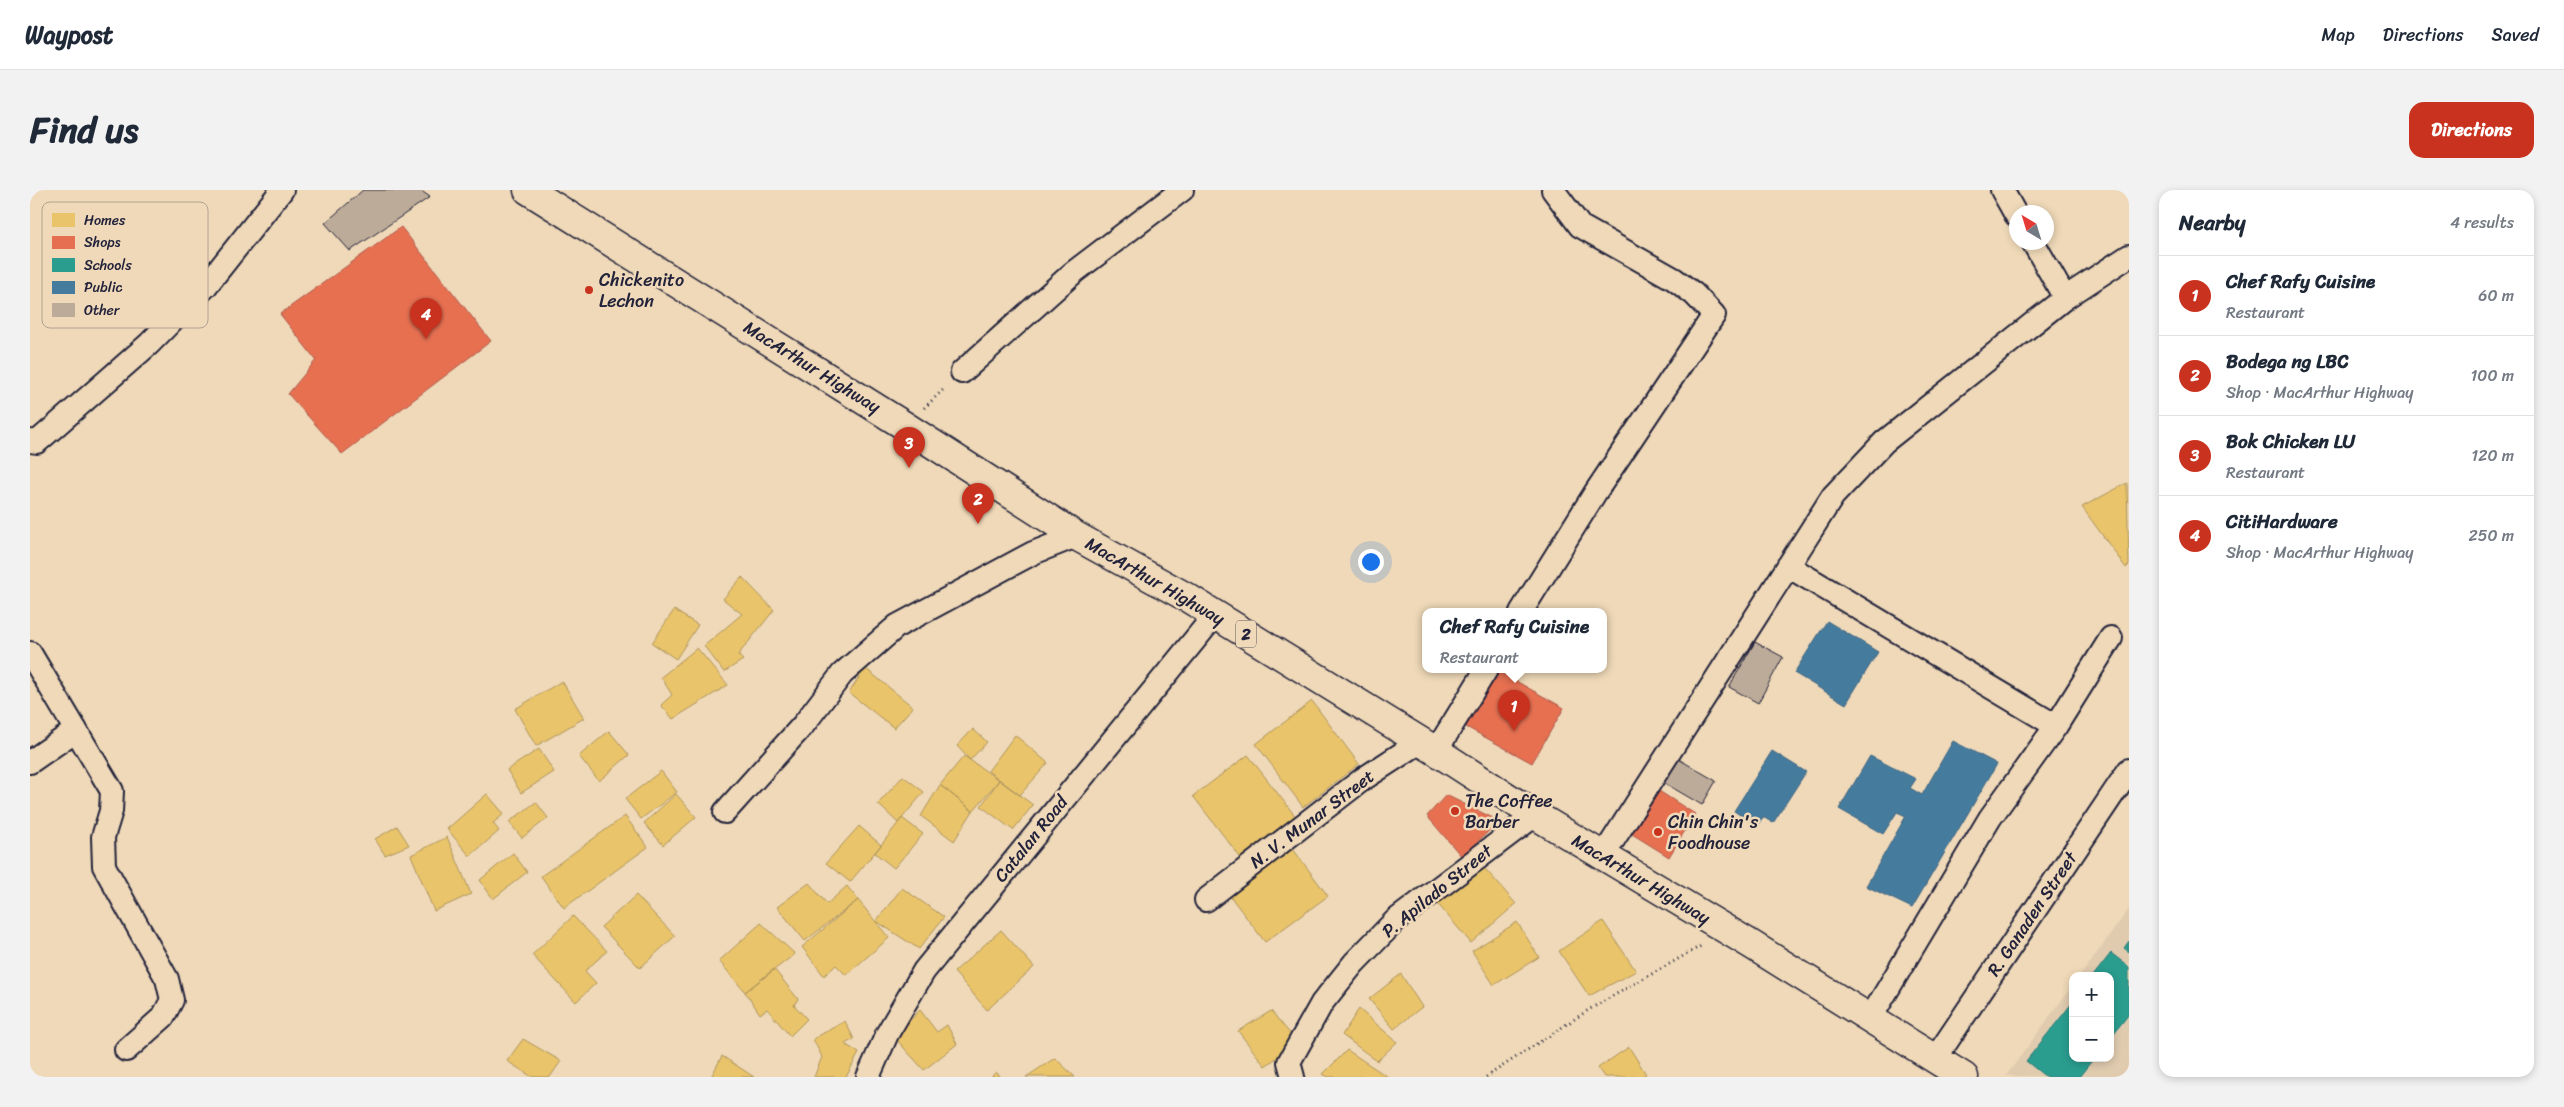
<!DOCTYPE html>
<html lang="en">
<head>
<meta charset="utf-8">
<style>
	:root { --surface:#fff; --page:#f2f2f3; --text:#1f2937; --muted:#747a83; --line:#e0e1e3; --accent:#c8321e }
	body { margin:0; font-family:Sriracha,sans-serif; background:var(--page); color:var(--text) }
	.controls { position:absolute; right:15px; bottom:15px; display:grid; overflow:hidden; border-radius:10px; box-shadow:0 2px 8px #0003 }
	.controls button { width:45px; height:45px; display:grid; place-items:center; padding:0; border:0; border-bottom:1px solid var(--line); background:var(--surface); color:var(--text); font:25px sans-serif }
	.compass { position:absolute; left:1979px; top:15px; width:45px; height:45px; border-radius:50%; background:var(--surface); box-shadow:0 2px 8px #0003; rotate:322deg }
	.you { position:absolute; left:1340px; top:371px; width:18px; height:18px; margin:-12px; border:4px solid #fff; border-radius:50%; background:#1a73e8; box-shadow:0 0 0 8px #1a73e833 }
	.badge { display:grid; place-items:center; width:32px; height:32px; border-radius:50%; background:var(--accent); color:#fff; font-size:16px; font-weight:700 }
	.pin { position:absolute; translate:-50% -41px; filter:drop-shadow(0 1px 2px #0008) }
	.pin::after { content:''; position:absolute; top:26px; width:18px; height:15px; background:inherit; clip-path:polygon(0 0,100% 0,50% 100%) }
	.popup { position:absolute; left:1392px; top:418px; width:185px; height:65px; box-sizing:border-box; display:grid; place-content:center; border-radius:10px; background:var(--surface); filter:drop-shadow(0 1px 4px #0005); font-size:16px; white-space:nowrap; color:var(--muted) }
	.popup b { font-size:19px; color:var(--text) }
	.popup::after { content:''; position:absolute; left:50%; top:100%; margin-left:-10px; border:10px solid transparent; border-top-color:var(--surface) }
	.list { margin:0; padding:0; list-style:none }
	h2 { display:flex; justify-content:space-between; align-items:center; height:65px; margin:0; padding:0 20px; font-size:21px }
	h2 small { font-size:16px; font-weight:400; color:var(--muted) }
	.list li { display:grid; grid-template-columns:32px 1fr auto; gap:15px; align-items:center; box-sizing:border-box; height:80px; padding:0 20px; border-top:1px solid var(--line) }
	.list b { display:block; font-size:19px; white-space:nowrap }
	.list p { margin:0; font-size:16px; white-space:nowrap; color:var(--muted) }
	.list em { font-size:16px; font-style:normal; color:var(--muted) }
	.map { position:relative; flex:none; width:2099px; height:887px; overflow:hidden; border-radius:15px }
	header { display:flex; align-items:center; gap:30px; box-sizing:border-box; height:70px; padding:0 25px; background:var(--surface); border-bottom:1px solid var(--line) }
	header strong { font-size:24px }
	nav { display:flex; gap:28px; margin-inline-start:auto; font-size:18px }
	.intro { display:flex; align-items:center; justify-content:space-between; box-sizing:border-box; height:120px; padding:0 30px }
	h1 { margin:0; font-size:35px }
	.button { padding:12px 22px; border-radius:15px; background:var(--accent); color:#fff; font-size:18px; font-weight:700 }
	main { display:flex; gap:30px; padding:0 30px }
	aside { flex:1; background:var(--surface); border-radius:15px; box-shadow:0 2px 8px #0003 }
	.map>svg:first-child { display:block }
	.built { fill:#e0cbaf }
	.homes { fill:#e9c46a; stroke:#ad935c }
	.shops { fill:#e76f51; stroke:#ac584a }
	.schools { fill:#2a9d8f; stroke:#287876 }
	.public { fill:#457b9d; stroke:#3a6080 }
	.building { fill:#bcab99; stroke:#22223b }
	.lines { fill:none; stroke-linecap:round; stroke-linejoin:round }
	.minor-casing { stroke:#22223b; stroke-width:26 }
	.primary-casing { stroke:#22223b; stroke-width:31 }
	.path { stroke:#22223b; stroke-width:3; stroke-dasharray:1 4; stroke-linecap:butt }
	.minor { stroke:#efd9b8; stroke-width:22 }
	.primary { stroke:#efd9b8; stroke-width:28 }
	.poi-dot { fill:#c8321e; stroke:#efd9b8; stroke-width:2 }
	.labels { text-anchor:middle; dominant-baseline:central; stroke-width:5; stroke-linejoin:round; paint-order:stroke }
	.shield { fill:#efd9b8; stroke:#605960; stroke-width:1 }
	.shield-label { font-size:16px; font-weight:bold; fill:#22223b }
	.poi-label { font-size:18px; fill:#22223b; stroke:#efd9b8; text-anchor:start }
	.street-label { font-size:18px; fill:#22223b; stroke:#efd9b8 }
	.key { fill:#efd9b8; stroke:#b2a292; stroke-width:1 }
	.key-label { font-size:14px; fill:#22223b }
</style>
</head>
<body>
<header>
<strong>Waypost</strong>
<nav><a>Map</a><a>Directions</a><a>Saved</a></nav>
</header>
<div class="intro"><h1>Find us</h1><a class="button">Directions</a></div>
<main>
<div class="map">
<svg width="2099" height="887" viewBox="0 0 2099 887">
	<rect width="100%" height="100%" fill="#efd9b8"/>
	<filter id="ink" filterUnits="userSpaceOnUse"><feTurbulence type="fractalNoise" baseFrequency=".02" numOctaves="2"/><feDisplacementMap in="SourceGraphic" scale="10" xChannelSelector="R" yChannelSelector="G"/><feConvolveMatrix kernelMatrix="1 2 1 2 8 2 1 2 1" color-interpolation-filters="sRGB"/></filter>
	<g filter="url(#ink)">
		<path class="built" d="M2099,719V887L1976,886L2043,795V868H2080V786H2050Z"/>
		<path class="homes" d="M2097,293L2099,375L2096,378L2052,317Z
			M712,387L744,420L708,465L713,470L694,482L674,456L712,424L693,409Z
			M644,420L668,435L646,469L622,453Z
			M667,458L698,495L643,529L631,515L642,505L631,487Z
			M835,478L883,517L864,538L819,503Z
			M532,491L554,528L506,556L485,519Z
			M1282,511L1329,574L1273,617L1226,554Z
			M943,539L957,552L940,570L927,556Z
			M579,541L599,565L569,591L549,566Z
			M985,545L1018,573L990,605L958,581Z
			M509,559L524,582L491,603L477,580Z
			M1218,565L1269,631L1213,671L1163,606Z
			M934,566L969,590L943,621L910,595Z
			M631,581L647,602L611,629L595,609Z
			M873,586L894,602L868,633L848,614Z
			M969,590L1003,615L983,640L951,616Z
			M910,595L943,621L924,651L891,626Z
			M457,604L474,624L463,633L469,641L440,666L417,639Z
			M646,604L666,627L633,655L614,633Z
			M506,612L518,628L492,648L479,632Z
			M595,626L618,657L534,718L511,686Z
			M872,628L893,644L864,678L845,663Z
			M367,636L379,655L355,665L345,649Z
			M829,636L851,655L820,692L796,673Z
			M417,647L441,704L404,721L381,665Z
			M1263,659L1298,706L1235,752L1200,706Z
			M483,663L497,682L463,709L450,690Z
			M1451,674L1486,714L1441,753L1406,712Z
			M779,693L797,714L817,696L828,710L775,751L747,717Z
			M872,698L914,727L889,759L846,731Z
			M606,705L645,746L610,778L571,737Z
			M828,710L859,748L816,785L806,775L794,786L772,757Z
			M543,726L577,761L555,781L566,793L546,812L502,765Z
			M1573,731L1606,781L1559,806L1529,761Z
			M1487,732L1509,767L1464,795L1442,761Z
			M731,733L765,764L715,802L689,771Z
			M971,740L1004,777L957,820L924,782Z
			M744,779L768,809L764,815L777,829L760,846L737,819L730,824L715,802Z
			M1371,784L1392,817L1364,839L1339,809Z
			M1329,819L1367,852L1347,871L1312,845Z
			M890,820L907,842L917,835L927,854L894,880L864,847Z
			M1241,821L1268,853L1235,876L1208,841Z
			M815,831L824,849L815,854L829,863L816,887H784L792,867L783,849Z
			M493,849L531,871L520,887H502L477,871Z
			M1599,857L1616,884L1610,887H1574L1568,878Z
			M1317,860L1358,887H1298L1293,884Z
			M692,866L724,887H681Z
			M1025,868L1045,887H996Z
			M966,882L971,887H961Z"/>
		<path class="shops" d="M371,37L461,151L312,264L258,204L286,170L250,124Z
			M1466,480L1534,518L1502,573L1429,533Z
			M1629,601L1665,624L1639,667L1602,644Z
			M1416,605L1469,631L1432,667L1397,626Z"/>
		<path class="schools" d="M2099,751V762L2094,758Z
			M2081,763L2099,777V824L2080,848V786H2063Z
			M2043,812V868H2064L2049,887H2016L1996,871Z"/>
		<path class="public" d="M1797,431L1848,462L1816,514L1764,483Z
			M1923,551L1967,574L1882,718L1836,696L1876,626L1867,622L1853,644L1809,619L1840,566L1886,589L1880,598L1892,605Z
			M1742,561L1776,582L1743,633L1733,627L1727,636L1704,621Z"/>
		<path class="building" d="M333,0H390L400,7L320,61L295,33Z
			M1725,452L1753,467L1728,513L1699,497Z
			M1645,567L1686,591L1672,615L1631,591Z"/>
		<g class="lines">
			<defs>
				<path id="minor" d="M1972,0L1986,25
					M2003,52L2035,108
					M932,182L1044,82L1152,0
					M0,251L7,252L22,239L119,154L176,96L252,0
					M1758,376L2026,536
					M1491,422L1565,303L1684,125L1664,104L1644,89L1550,36L1523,0
					M0,463L82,601L81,621L73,647L74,676L137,789L142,810L133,827L96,860
					M1406,561L1456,480
					M0,572L46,540
					M695,622L774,534L812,484L867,436L1003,363L1046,346
					M1573,666L1803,306L1854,252L2035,108L2099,66
					M1176,710L1333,589L1390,552
					M1840,829L1960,628L2026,536L2081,448
					M1905,869L2099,580
					M838,887L857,844L894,781L1185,425
					M1263,887L1259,872L1292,813L1324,773L1366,730L1505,625"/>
				<path id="primary" d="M498,0L875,236L1046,346L1158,408L1406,561L1505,625L1722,755L1934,887"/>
			</defs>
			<use href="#minor" class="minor-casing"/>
			<use href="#primary" class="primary-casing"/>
			<path class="path" d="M894,218L915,198
				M1456,887L1560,819L1671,756"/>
			<use href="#minor" class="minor"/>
			<use href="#primary" class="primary"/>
		</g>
	</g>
	<g class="poi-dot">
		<circle cx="559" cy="100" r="5"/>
		<circle cx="1425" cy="621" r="5"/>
		<circle cx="1628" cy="642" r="5"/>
	</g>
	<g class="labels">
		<rect class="shield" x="1206" y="430.5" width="20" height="27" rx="4"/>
		<g class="shield-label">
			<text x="1216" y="444">2</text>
		</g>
		<g class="poi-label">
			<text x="569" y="90">Chickenito<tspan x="569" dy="21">Lechon</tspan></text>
			<text x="1435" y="611">The Coffee<tspan x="1435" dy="21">Barber</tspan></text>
			<text x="1638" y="632">Chin Chin's<tspan x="1638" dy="21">Foodhouse</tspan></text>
		</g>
		<g class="street-label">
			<text transform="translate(782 177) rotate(32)">MacArthur Highway</text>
			<text transform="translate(1125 391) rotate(30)">MacArthur Highway</text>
			<text transform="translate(1282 629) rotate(-37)">N. V. Munar Street</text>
			<text transform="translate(1001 649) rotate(-51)">Catalan Road</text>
			<text transform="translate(1611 689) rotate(31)">MacArthur Highway</text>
			<text transform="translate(1407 701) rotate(-39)">P. Apilado Street</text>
			<text transform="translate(2002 724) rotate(-56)">R. Ganaden Street</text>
		</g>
	</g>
	<rect x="12" y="12" width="166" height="126" rx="8" class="key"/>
	<rect x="22" y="23" width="23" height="14" fill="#e9c46a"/>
	<rect x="22" y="46" width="23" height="13" fill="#e76f51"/>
	<rect x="22" y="68" width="23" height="14" fill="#2a9d8f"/>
	<rect x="22" y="91" width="23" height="13" fill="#457b9d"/>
	<rect x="22" y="113" width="23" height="14" fill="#bcab99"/>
	<g class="key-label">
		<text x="54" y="35">Homes</text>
		<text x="54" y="57">Shops</text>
		<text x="54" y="80">Schools</text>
		<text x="54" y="102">Public</text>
		<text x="54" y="125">Other</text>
	</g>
</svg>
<div class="controls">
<button>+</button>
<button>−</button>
</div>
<svg class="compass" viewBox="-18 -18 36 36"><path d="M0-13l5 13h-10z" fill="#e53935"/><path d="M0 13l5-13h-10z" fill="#747a83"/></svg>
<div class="you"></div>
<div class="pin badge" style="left:1484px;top:541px">1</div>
<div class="popup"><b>Chef Rafy Cuisine</b>Restaurant</div>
<div class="pin badge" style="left:948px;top:334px">2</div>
<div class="pin badge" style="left:879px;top:278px">3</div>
<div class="pin badge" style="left:396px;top:149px">4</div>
</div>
<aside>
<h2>Nearby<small>4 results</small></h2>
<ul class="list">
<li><span class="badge">1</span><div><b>Chef Rafy Cuisine</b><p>Restaurant</p></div><em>60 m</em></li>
<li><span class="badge">2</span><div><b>Bodega ng LBC</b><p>Shop · MacArthur Highway</p></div><em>100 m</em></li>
<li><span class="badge">3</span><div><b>Bok Chicken LU</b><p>Restaurant</p></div><em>120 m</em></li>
<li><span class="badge">4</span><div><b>CitiHardware</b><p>Shop · MacArthur Highway</p></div><em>250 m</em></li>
</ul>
</aside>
</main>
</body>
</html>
